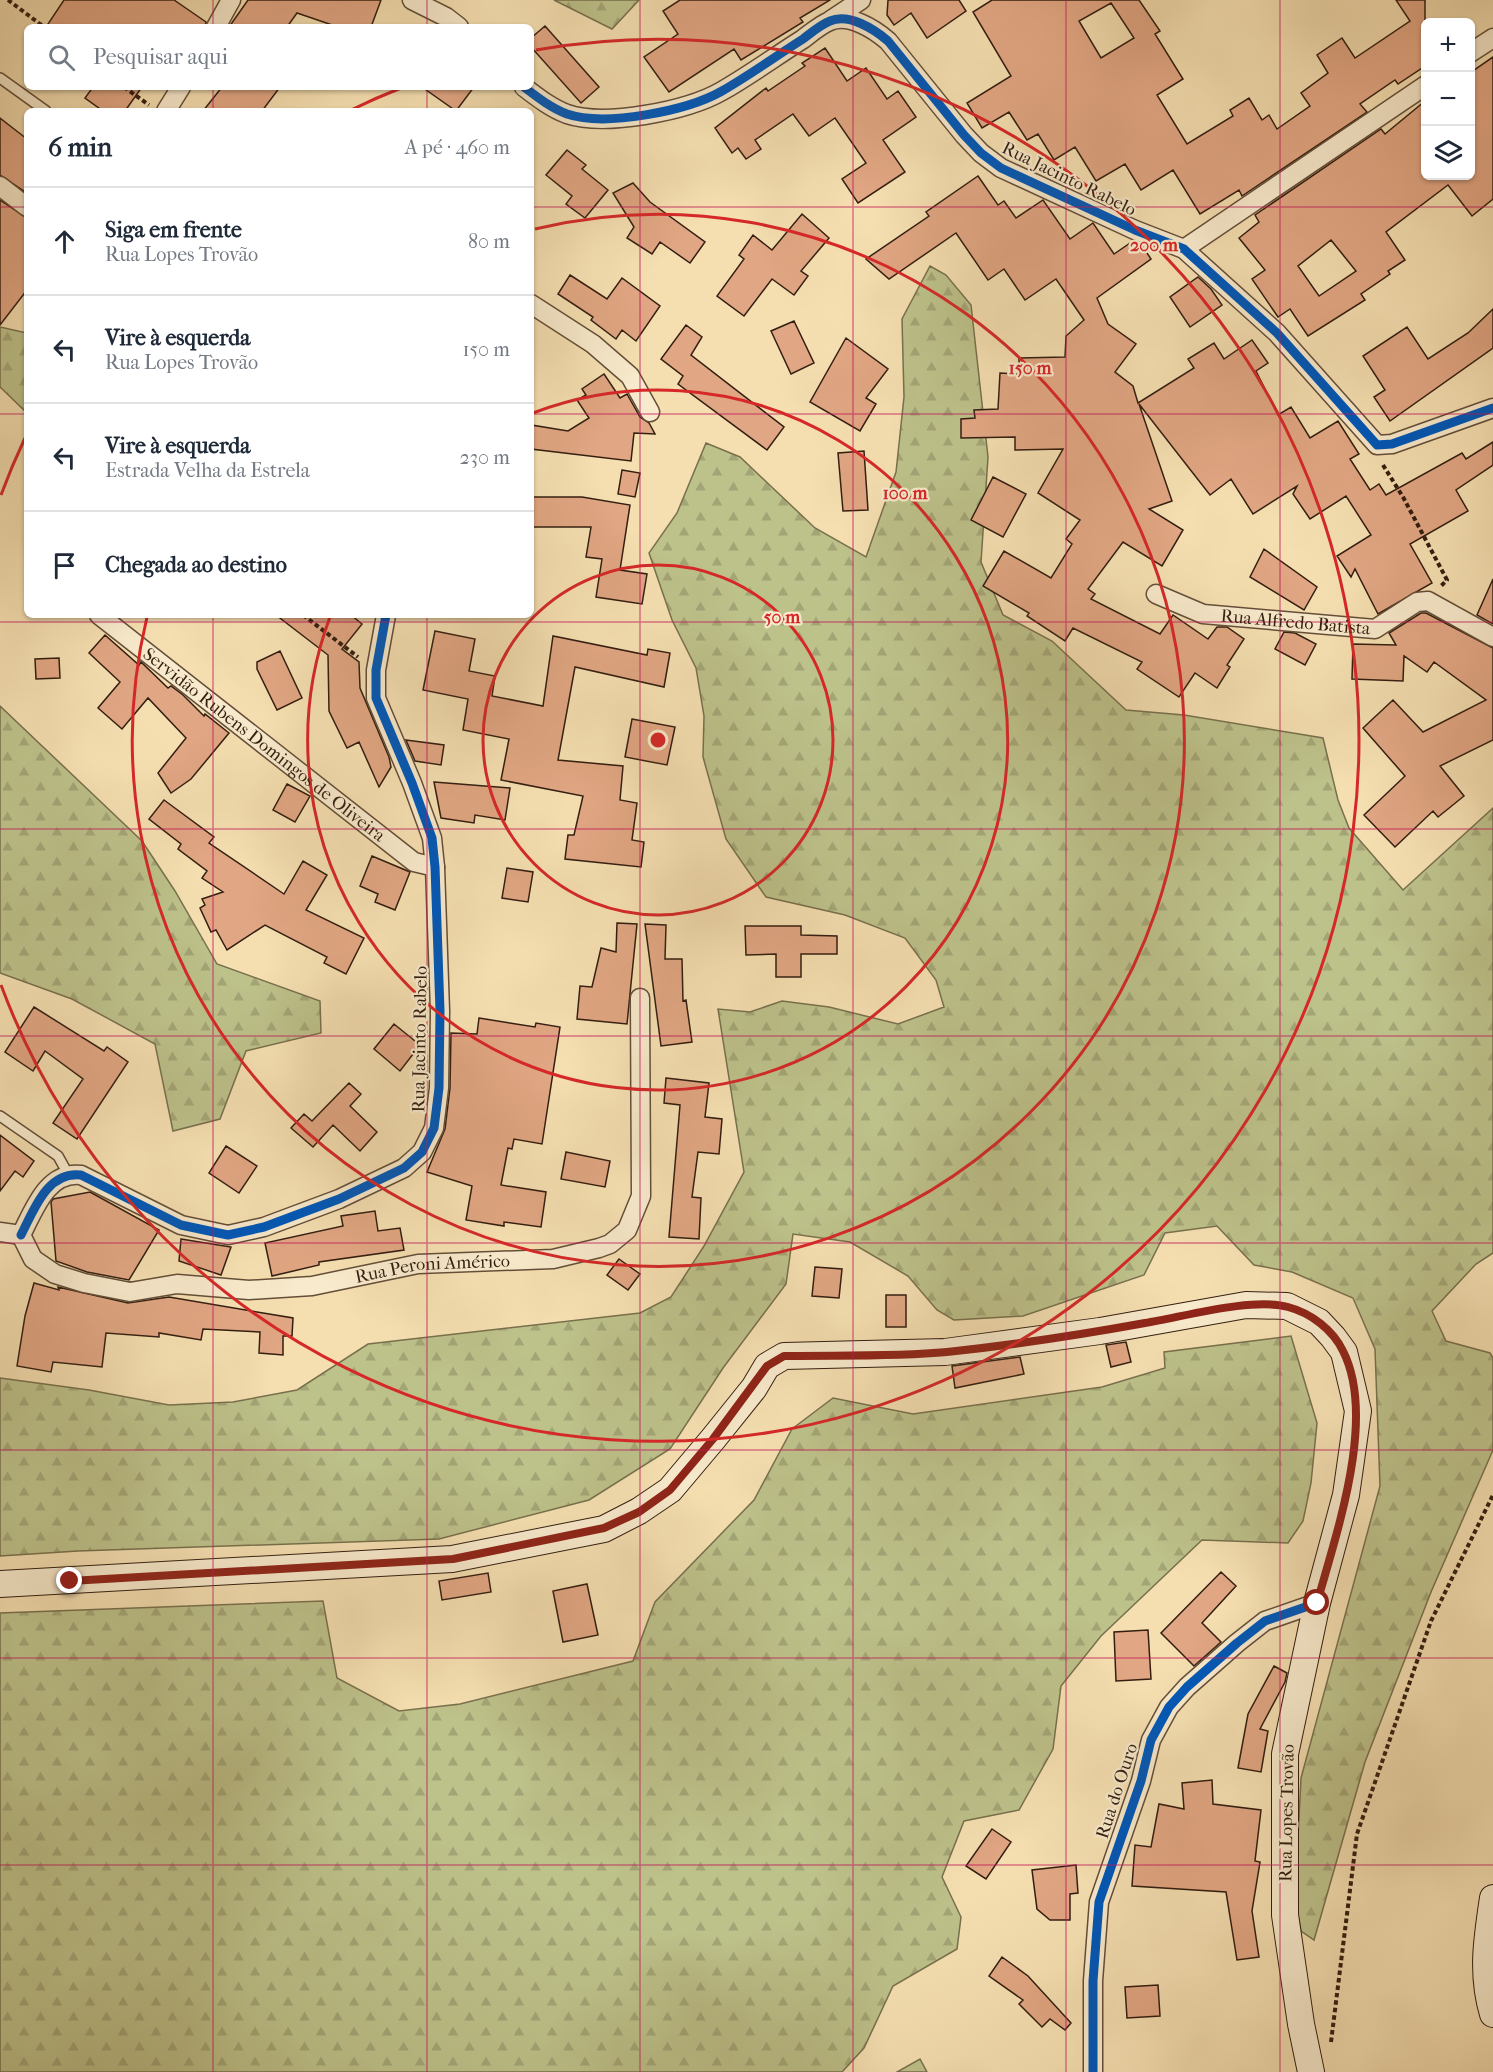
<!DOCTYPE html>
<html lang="pt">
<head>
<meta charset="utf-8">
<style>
	:root { --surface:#fff; --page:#f2f2f3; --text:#1f2937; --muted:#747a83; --line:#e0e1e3 }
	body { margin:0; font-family:"IM FELL French Canon",serif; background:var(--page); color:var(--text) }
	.controls { position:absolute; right:18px; top:18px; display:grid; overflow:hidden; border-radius:9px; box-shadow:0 2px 4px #0004 }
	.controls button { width:54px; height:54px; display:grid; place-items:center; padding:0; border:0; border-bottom:2px solid var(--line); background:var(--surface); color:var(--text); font:30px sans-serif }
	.stop { position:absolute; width:18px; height:18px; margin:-14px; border:4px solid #8f2418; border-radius:50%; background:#fff }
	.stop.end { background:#8f2418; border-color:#fff; box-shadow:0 2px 6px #0008 }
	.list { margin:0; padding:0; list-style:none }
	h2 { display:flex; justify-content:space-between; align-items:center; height:78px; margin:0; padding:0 24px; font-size:26px }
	h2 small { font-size:20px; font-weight:400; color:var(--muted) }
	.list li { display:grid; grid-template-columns:39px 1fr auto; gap:18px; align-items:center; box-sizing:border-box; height:108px; padding:0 24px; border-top:2px solid var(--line) }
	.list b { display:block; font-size:22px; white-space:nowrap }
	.list p { margin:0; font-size:20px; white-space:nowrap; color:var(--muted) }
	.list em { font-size:20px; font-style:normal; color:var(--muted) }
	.icon { flex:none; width:33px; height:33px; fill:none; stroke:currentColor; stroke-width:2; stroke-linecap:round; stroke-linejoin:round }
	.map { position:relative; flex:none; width:1493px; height:2072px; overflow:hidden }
	.search { position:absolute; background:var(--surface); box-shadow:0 2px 4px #0004; left:24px; top:24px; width:510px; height:66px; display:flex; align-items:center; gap:15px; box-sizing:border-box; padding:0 21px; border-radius:9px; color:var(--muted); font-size:22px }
	.panel { position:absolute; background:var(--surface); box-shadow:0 2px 4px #0004; left:24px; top:108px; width:510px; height:510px; border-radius:9px }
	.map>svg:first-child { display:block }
	.forest { fill:url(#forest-firs); stroke:#78704d; stroke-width:1.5 }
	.pitch { fill:#bdc18a; stroke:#78704d; stroke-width:1.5 }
	.building { fill:#e1a683; stroke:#331e10; stroke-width:1.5; fill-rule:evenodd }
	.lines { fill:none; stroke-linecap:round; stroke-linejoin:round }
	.lane-casing { stroke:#644e38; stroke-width:12 }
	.street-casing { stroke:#644e38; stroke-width:21 }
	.secondary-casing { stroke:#331e10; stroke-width:28 }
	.path { stroke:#331e10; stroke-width:4; stroke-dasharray:4.5 3; stroke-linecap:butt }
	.lane { stroke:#f8eacc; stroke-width:9 }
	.street { stroke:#f8eacc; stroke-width:18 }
	.secondary { stroke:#f8eacc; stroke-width:26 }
	.cycleway-casing { stroke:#f8eacc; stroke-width:13 }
	.cycleway { stroke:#0057b8; stroke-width:9 }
	.route { stroke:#8f2418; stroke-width:8 }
	.grid { fill:none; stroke:#c2185b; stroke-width:1.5; stroke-opacity:0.55 }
	.ring { fill:none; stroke:#d62828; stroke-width:3 }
	.labels { text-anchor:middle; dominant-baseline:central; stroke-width:4.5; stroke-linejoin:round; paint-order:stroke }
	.street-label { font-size:18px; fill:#331e10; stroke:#f8eacc }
	.centre { fill:#d62828; stroke:#f8eacc; stroke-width:3 }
	.ring-label { font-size:18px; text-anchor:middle; font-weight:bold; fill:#d62828; stroke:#f8eacc; stroke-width:4.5; stroke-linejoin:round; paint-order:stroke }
</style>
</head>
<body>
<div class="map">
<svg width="1493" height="2072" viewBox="0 0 1493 2072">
	<defs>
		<pattern id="forest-firs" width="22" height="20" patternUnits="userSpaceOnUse" patternTransform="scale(1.5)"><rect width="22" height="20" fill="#bdc18a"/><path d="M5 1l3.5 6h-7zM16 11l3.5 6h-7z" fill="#a3a576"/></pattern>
	</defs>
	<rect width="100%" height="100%" fill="#f5dfb1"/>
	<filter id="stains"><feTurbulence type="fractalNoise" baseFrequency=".00333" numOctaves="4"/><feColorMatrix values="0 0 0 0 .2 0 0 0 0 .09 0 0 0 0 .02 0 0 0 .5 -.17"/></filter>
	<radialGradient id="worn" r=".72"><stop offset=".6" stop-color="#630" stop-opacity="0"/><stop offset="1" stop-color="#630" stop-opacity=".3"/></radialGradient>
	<path class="forest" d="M554,0H639L612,29Z
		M930,266L946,275L971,305L988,457L981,562L1003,615L1052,641L1126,710L1184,715L1323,738L1338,800L1349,828L1403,890L1493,808V1253L1476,1264L1432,1311L1446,1341L1490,1353L1493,1358V1450L1431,1592L1365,1762L1314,1940L1301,1931L1295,1898L1301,1778L1380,1486L1375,1349L1353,1298L1292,1272L1254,1265L1217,1226L1165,1233L1144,1275L1023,1316L954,1320L937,1310L908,1276L850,1242L793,1234L786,1284L723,1368L670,1449L589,1500L439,1539L78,1551L0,1556V1378L89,1390L169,1405L233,1402L297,1390L368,1344L640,1313L671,1297L704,1246L744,1172L718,1009L750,1012L782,1001L829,1007L898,1024L944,1007L936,980L905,938L845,915L766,897L726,839L703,757L704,716L696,668L672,620L649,553L677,513L706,443L740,457L815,528L866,557L896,472L904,397L902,319Z
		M0,327L27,333V410L25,411L0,387Z
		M0,706L142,841L175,891L217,964L320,1001L321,1033L246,1051L220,1119L173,1131L155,1044L72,999L0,973Z
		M1291,1336L1317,1423L1311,1483L1303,1521L1288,1543L1202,1540L1101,1636L1061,1686L1053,1749L1019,1810L964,1821L942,1877L961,1917L957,1949L893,1986L864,2048L842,2072H0V1613L323,1601L337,1678L399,1711L460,1704L633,1661L655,1602L754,1500L792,1429L833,1398L913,1414L1102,1387L1165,1368L1164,1352Z"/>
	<path class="pitch" d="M920,2059L927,2072H897Z"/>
	<path class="building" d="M64,0H174L206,22L205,27H46Z
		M248,0H381L371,27H338L297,13L287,27H229Z
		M680,0H830L800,18L803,22L741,60L734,49L669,92L644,57L678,34L663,11Z
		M888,0H959L966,11L927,38L911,13L894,25L887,15Z
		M992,0H1139L1160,31L1155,34L1183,79L1157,95L1187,144L1233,116L1230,110L1249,98L1262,120L1269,115L1277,129L1310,106L1301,93L1328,73L1317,55L1342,38L1355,58L1410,21L1396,0H1425V66L1398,84L1395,80L1360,104L1367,112L1242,196L1239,190L1200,214L1173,170L1141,190L1125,164L1096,181L1075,147L1054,160L1038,134L1027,140L1009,112L982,128L967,103L1011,76L973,12ZM1111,3L1134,38L1101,58L1079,21Z
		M545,26L599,87L581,103L531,47V38Z
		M825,48L847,81L866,68L887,99L898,91L916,117L883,140L905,172L858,203L842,179L866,163L835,118L809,136L793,114L755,140L761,149L746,159L738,148L732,153L715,128L766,88L768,91L805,66L802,63Z
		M1493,57V199L1472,216L1448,185L1386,232L1405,260L1388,271L1390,274L1361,294L1365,300L1308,336L1290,309L1278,317L1252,279L1265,270L1239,238L1259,222L1255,215L1381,129L1385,134L1425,101V176H1470V73ZM1331,240L1356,271L1319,296L1298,266Z
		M93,87H142L125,111H103L85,98Z
		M222,87H280L262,111H203Z
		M422,87H474L456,111Z
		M0,118L27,139V193L0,175Z
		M567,150L586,165L582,169L608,190L585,218L566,204L572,196L546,175Z
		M978,176L998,205L1004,201L1016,218L1043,200L1070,239L1093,223L1114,254L1133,241L1141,244L1151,259L1097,298L1108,324L1136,344L1115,372L1133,386L1138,403L1194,368L1188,359L1214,343L1224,359L1252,340L1268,363L1256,371L1278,415L1291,407L1310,438L1338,421L1359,454L1350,459L1370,490L1379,484L1386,495L1462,453L1466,459L1493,442V465L1456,490L1468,511L1410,544L1432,583L1378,614L1355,569L1351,577L1337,556L1371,535L1346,496L1310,519L1293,494L1297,486L1253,514L1231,479L1210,495L1139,404L1172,501L1149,509L1183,530L1162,566L1123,542L1088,589L1095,594L1091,599L1160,634L1173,615L1208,639L1217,627H1227L1244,639L1227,665L1230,667L1217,688L1195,673L1179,697L1137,669L1142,662L1073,628L1065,641L1027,616L1029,613L983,586L1004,551L1051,578L1072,544L1066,539L1080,520L1038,493L1063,449L1015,450V437L961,438V419L975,418L974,410L998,409L1000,373L1019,374V358L1065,357L1066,336L1084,320L1056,279L1025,300L1004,269L988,280L956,233L889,279L866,259L929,216L926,212Z
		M633,183L650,202L705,242L690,263L660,242L652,254L627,238L634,227L613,193Z
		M0,200L27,218V290L0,325Z
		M802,214L829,238L801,271L808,276L794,295L772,279L744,316L717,296L744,259L739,255L753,235L772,250Z
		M570,275L607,299L622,278L660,306L636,341L622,330L616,339L591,320L593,317L558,294Z
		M1198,277L1211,289L1222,305L1190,327L1170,297Z
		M1493,309V348L1390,421L1374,397L1385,390L1363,356L1407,327L1428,359L1468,333Z
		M794,321L814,363L791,374L771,331Z
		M686,325L702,337L691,355L784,427L767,450L678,384L683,376L661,359Z
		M846,338L888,369L866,398L876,404L860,431L810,402Z
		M604,374L620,398L627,394L640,417L649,423L655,434L634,433L631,461L531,449V425L568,431L589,418L577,400L586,395L582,389Z
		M864,451L868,510L843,511L838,453Z
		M622,470L640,473L635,497L618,494Z
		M993,477L1026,494L1003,537L971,520Z
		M531,497H582L630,505L620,570L647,574L642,604L596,597L602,559L586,557L591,527H531Z
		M1264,549L1317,587L1304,610L1250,577Z
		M1493,579V624L1477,615Z
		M1421,613H1426L1493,648V740L1440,766L1464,796L1438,817L1433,811L1395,847L1364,815L1405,776L1363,728L1393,700L1423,732L1486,700L1434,662L1427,672L1404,656L1403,681L1352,679L1353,644L1396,645L1389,633Z
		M276,615H351L362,624L342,649L359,662L360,688L389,757L391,767L379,787L359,742L347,748L329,711L328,655Z
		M435,631L475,639L469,671L495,676L492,696L543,706L553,636L647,655L648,649L670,653L664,687L575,667L558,760L623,766L620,800L637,803L632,840L644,842L641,867L565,859L568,835H574L583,796L501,780L509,739L463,730L468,699L423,690Z
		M1284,632L1295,633L1316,644L1305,665L1275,649Z
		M105,635L139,665L141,662L168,688L171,686L183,695L204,716L205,714L229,733L191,779L171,793L158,773L186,738L148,698L122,729L98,708L120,682L89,653Z
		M280,651L302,698L277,710L257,669V662Z
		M59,658L60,678L36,679L35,659Z
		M632,719L675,727L667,765L625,757Z
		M406,740L444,745L441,765L415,761Z
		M434,782L510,788L505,820L475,815L474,823L441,818Z
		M287,784L310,796L295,822L273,810Z
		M164,800L214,837L209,843L284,894L303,861L327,875L306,910L364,938L346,974L324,963L327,957L265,925L227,950L216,930L211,932L200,908L205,905L202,899L223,892L202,878L207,871L178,849L181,844L149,819Z
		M372,856L410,872L395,910L375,902L378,894L360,886Z
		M507,868L533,872L528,902L502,898Z
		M617,923L637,924L627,1024L577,1019L580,986L592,987L601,948L616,952Z
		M645,924L666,925L665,959H682L683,1001L686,1000L692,1042L661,1046Z
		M745,926H801V935L837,936V954H801V977H776V954L746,955Z
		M34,1007L104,1051L107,1047L128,1062L77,1139L53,1123L83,1079L45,1051L33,1071L5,1052Z
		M479,1018L535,1027L536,1023L560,1027L542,1144L514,1139L512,1149L508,1148L501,1185L546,1192L541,1227L504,1222V1226L466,1220L472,1186L427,1172L445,1129L450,1088L451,1033L477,1034Z
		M394,1024L420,1045L400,1071L374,1049Z
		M666,1078L709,1083L705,1117L722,1119L719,1154L698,1152L692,1197L701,1198L699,1239L669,1237L680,1105L664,1103Z
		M349,1083L361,1094L350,1106L377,1132L360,1151L333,1125L313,1147L291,1128L304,1114L312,1121Z
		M0,1135L34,1161L23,1177L15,1171L0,1191Z
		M226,1146L257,1166L239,1193L209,1173Z
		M566,1152L610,1161L605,1187L561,1179Z
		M90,1192L159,1230L129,1280L87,1272L56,1261L51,1202L53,1199Z
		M375,1211L378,1231L400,1228L404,1250L319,1262V1265L272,1276L265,1243L343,1226L341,1216Z
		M181,1239L231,1247L221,1275L179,1261Z
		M619,1259L640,1274L628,1290L607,1275Z
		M815,1267L842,1269L839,1298L812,1296Z
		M34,1283L59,1290L58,1287L128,1303L169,1297L293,1318L292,1336H283V1355L259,1353L260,1332L203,1329L201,1340L159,1333V1337L106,1333L102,1367L53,1362L51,1372L17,1366L25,1316Z
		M886,1295H906V1327H886Z
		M1126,1342L1131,1362L1111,1367L1106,1345Z
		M1020,1357L1024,1374L955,1388L952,1366Z
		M1221,1572L1236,1586L1202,1623L1221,1642L1194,1666L1161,1633Z
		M488,1573L491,1592L442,1600L439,1581Z
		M587,1584L598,1635L563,1642L553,1591Z
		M1148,1630L1151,1679L1116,1681L1114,1632Z
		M1274,1666L1287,1673L1285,1682L1260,1729L1268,1731L1261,1772L1238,1768L1248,1714Z
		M1212,1780L1213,1804L1261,1810L1255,1861L1260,1862L1252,1911L1259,1957L1237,1960L1226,1892L1132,1886L1135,1845L1151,1847L1159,1804L1184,1809L1182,1783Z
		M992,1829L1011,1842L986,1879L966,1866Z
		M1076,1865L1078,1893L1070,1894V1920H1050L1037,1909L1032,1870Z
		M1002,1957L1028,1976L1071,2023L1065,2030L1050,2019L1042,2027L1019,2004L1023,2000L989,1976Z
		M1158,1985L1160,2016L1127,2018L1125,1987Z"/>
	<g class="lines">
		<defs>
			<path id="lane" d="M0,78L46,111
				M0,1116L58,1156L68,1174"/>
			<g id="street">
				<path d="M412,0L446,17L459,27"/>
				<path d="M831,20L861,0"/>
				<path d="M216,27L231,0"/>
				<path d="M1470,53L1493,38"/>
				<path d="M524,87C537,97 551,108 567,114C605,127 687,111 722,91C750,75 776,56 803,39C811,33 820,25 830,21C849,13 874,29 888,41L964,135L981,153L1001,168L1135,230L1184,249L1277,333L1377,445L1392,444L1493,408"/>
				<path d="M166,111L181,87"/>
				<path d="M0,186L27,207"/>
				<path d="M1184,249L1426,85"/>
				<path d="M531,304L593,344L630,376L650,412"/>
				<path id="s1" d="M1156,594L1203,614L1375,629L1417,602L1428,601L1493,637"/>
				<path id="s2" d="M99,615L414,862L435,867"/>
				<path d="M0,1232L21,1235"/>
				<path d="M21,1235C34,1210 47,1171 81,1175L181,1225L228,1235L264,1227L339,1199L404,1168L422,1152L434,1128L439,1088L440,1011L435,867L432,838L412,783L376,698V670L386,615"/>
				<path id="s3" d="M21,1235L33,1259L55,1274L84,1283L130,1292L177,1284L249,1290L312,1286L418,1264L553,1259L599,1248L610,1244L627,1230L641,1196L640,998"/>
				<path d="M1093,2072V1981L1099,1902L1141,1781L1151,1740L1169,1707L1187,1687L1237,1643L1265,1621L1317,1603"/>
			</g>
			<path id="secondary" d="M0,1584L452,1559L604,1529L639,1511L670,1490L713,1439L754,1388L767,1366L784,1356L945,1352L1100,1331L1246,1305L1287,1306L1319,1322L1333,1337L1344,1352L1358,1411L1346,1495L1317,1603L1285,1754V1915L1301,2024L1311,2072
				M1493,1898C1487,1938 1481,1974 1493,2014"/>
		</defs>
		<use href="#lane" class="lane-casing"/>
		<use href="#street" class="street-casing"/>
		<use href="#secondary" class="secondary-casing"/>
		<path class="path" d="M8,0L44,27
			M124,87L149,105
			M1383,465L1403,497L1447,580L1441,586
			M303,615L358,657
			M1331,2042L1357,1834L1431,1621L1493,1495"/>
		<use href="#lane" class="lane"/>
		<use href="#street" class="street"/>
		<use href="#secondary" class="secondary"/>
		<defs>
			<path id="cycleway" d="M524,87C537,97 551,108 567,114C605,127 687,111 722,91C750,75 776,56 803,39C811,33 820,25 830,21C849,13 874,29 888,41L964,135L981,153L1001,168L1135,230L1184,249L1277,333L1377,445L1392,444L1493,408
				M21,1235C34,1210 47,1171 81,1175L181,1225L228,1235L264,1227L339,1199L404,1168L422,1152L434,1128L439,1088L440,1011L435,867L432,838L412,783L376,698V670L386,615
				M1093,2072V1981L1099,1902L1141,1781L1151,1740L1169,1707L1187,1687L1237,1643L1265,1621L1317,1603"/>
		</defs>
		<use href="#cycleway" class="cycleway-casing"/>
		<use href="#cycleway" class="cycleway"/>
	</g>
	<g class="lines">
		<path class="route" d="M70,1581L453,1559L604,1528L639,1512L670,1490L713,1439L767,1366L784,1356C838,1355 893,1357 947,1352C1013,1345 1079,1335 1145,1323C1183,1317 1252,1297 1288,1307C1311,1313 1333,1330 1343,1351C1377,1418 1336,1534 1317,1603"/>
	</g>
	<path class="grid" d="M213,0V27M427,0V27M640,0V2072M853,0V2072M1066,0V2072M1280,0V2072M213,87V111M427,87V111M0,207H27M531,207H1493M0,414H27M531,414H1493M213,615V2072M427,615V2072M0,622H1493M0,829H1493M0,1036H1493M0,1243H1493M0,1450H1493M0,1658H1493M0,1865H1493"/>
	<g class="ring">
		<circle cx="658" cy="740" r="175"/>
		<path d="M533 413A350 350 0 1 1 330 617"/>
		<path d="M535 229A526 526 0 1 1 147 617"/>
		<path d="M1 495A701 701 0 0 1 25 438M351 110A701 701 0 0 1 401 88M536 50A701 701 0 1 1 1 985"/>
	</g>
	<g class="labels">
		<g class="street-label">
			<text transform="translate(1069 179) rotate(26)">Rua Jacinto Rabelo</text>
			<text stroke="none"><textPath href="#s1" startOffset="144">Rua Alfredo Batista</textPath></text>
			<text stroke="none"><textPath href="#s2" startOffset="210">Servidão Rubens Domingos de Oliveira</textPath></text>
			<text transform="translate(420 1039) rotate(-89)">Rua Jacinto Rabelo</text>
			<text stroke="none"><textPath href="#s3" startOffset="436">Rua Peroni Américo</textPath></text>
			<text transform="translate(1117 1791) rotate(-72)">Rua do Ouro</text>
			<text transform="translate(1287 1813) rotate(-89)">Rua Lopes Trovão</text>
		</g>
	</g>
	<circle cx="658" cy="740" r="9" class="centre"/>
	<g class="ring-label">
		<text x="1154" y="251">200 m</text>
		<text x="1030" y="374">150 m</text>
		<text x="905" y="499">100 m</text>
		<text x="782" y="623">50 m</text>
	</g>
	<rect width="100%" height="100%" filter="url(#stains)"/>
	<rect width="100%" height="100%" fill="url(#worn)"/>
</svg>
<div class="controls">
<button>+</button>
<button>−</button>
<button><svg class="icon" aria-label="layers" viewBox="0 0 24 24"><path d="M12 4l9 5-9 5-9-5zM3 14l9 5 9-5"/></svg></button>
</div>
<div class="stop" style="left:1317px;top:1603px"></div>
<div class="stop end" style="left:70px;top:1581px"></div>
<div class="search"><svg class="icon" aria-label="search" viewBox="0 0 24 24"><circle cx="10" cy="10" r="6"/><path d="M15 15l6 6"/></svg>Pesquisar aqui</div>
<section class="panel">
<h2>6 min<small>A pé · 460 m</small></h2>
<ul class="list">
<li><svg class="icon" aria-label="ahead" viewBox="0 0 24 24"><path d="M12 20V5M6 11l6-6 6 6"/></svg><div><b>Siga em frente</b><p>Rua Lopes Trovão</p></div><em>80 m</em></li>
<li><svg class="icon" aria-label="left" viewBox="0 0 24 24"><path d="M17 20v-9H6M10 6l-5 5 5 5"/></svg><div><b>Vire à esquerda</b><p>Rua Lopes Trovão</p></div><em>150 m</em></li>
<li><svg class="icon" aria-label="left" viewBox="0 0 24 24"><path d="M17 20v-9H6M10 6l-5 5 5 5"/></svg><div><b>Vire à esquerda</b><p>Estrada Velha da Estrela</p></div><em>230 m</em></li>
<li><svg class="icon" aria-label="arrive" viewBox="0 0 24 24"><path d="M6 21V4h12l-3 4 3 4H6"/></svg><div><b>Chegada ao destino</b></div></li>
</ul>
</section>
</div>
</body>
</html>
